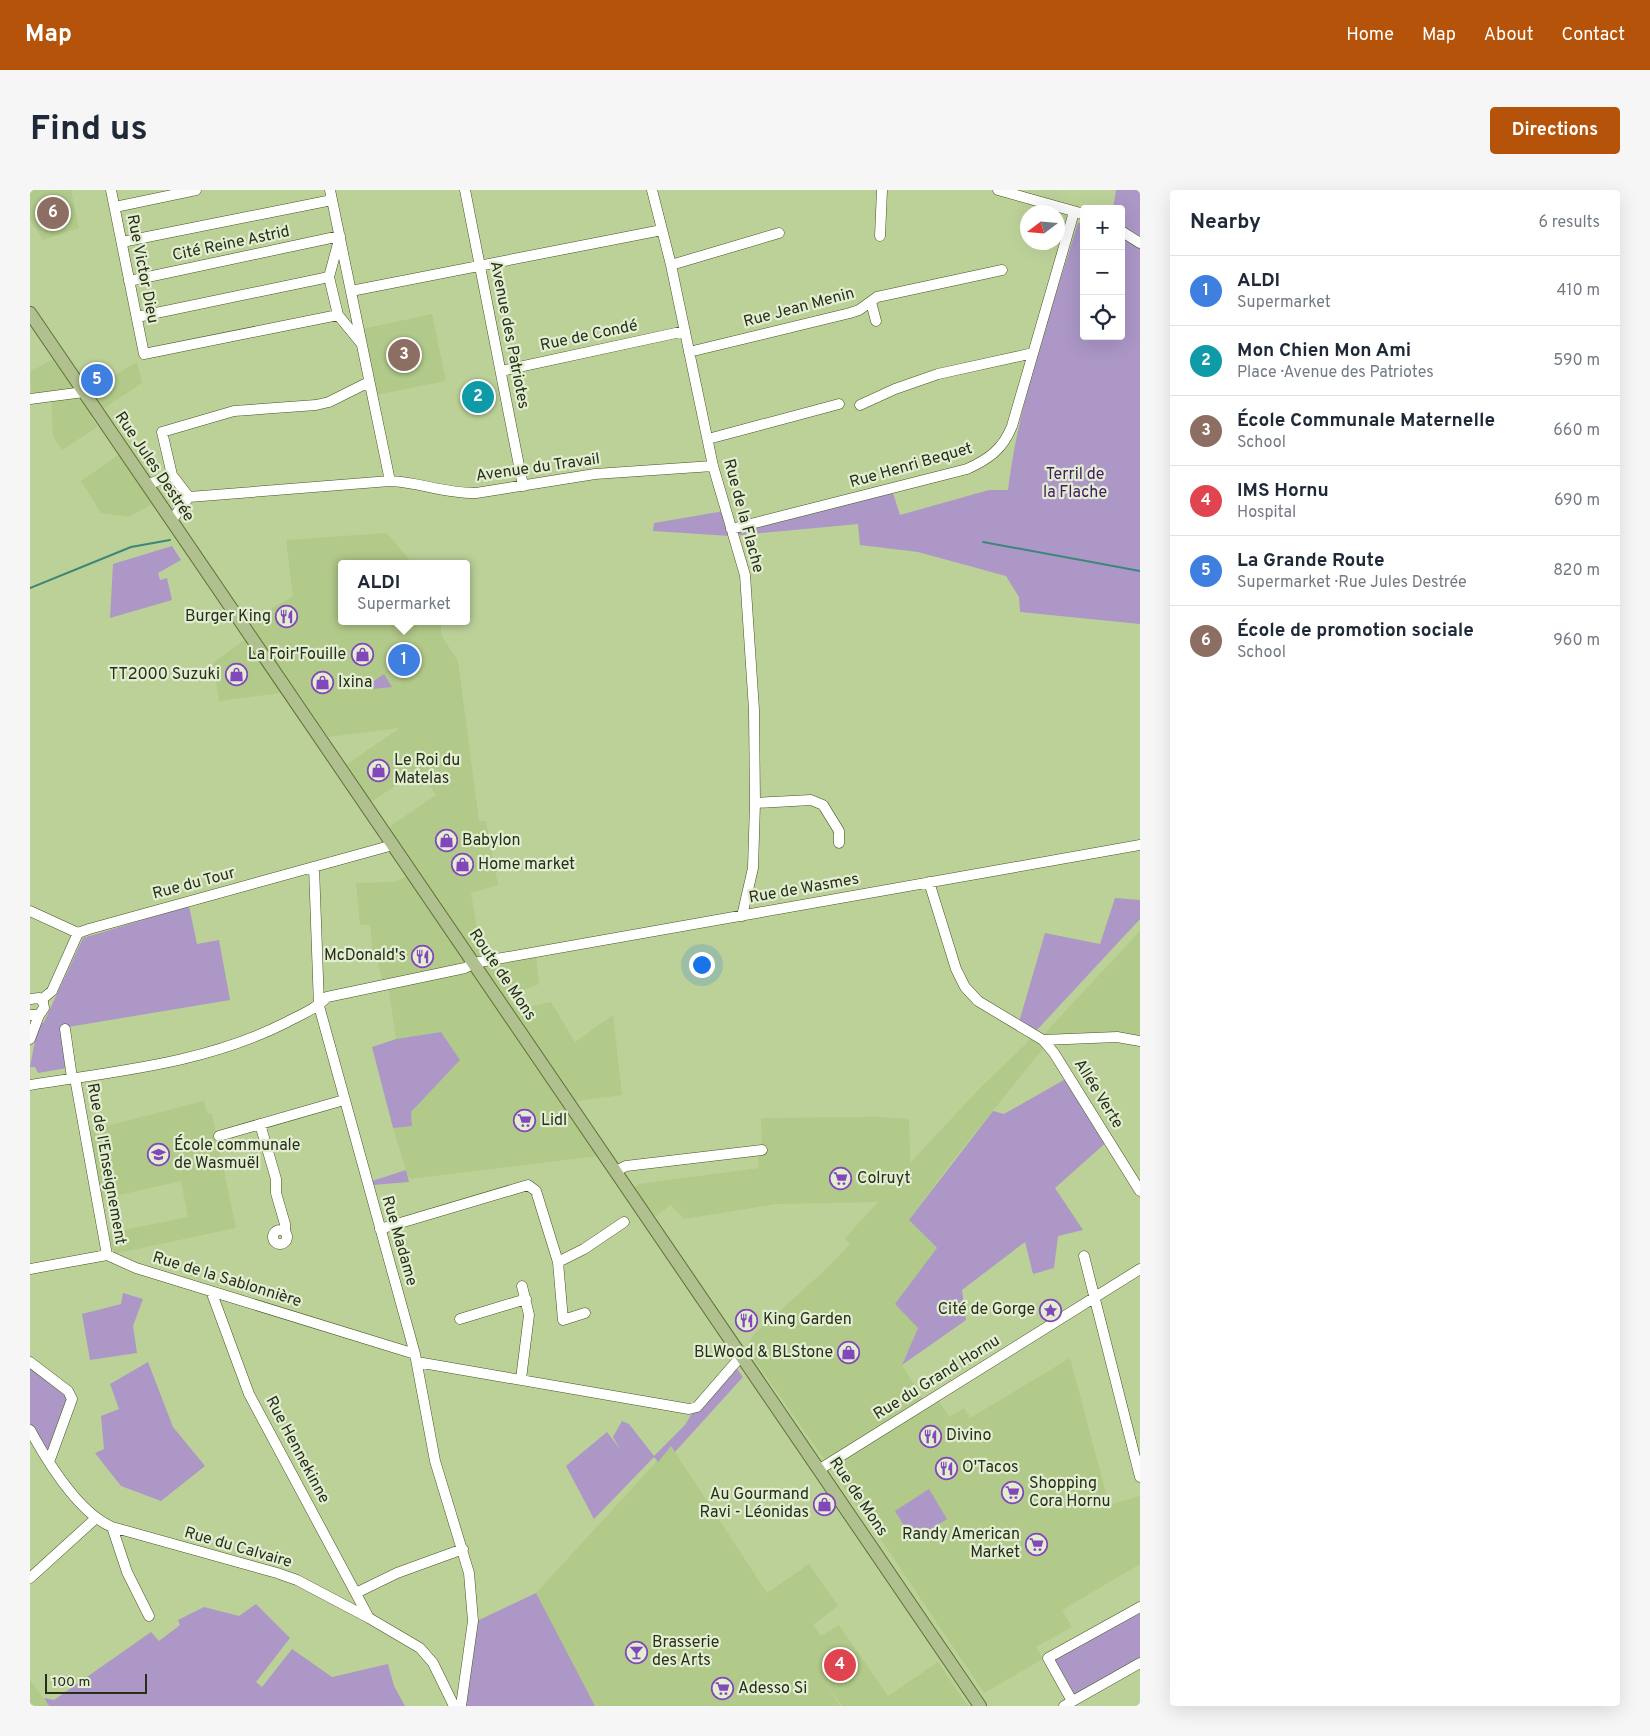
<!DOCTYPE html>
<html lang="en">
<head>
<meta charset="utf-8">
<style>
	:root { --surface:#fff; --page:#f6f6f7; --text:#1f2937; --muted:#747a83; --line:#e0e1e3; --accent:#b45309 }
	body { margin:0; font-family:Overpass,sans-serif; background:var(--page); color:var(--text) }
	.controls { position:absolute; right:15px; top:15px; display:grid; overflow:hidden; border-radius:5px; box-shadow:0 5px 20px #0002 }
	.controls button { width:45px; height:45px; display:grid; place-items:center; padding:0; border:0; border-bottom:1px solid var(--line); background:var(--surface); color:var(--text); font:25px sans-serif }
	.compass { position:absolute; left:990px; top:15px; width:45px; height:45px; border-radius:50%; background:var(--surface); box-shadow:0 5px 20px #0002; rotate:254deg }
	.scale { position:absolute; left:15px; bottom:12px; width:102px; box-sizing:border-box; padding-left:5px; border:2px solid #272f19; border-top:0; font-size:14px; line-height:18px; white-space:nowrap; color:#272f19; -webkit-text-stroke:4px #e2edd1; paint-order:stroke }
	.you { position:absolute; left:671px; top:774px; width:18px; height:18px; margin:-12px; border:4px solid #fff; border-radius:50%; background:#1a73e8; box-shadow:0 0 0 8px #1a73e833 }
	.badge { display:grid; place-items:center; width:32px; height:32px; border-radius:50%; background:var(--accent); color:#fff; font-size:16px; font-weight:700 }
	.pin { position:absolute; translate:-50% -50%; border:2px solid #fff; box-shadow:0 1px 5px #0006 }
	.popup { position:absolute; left:308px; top:370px; width:132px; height:65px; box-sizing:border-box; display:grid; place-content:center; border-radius:5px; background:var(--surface); filter:drop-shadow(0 1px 4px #0005); font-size:16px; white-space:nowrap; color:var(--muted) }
	.popup b { font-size:19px; color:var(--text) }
	.popup::after { content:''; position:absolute; left:50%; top:100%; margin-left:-10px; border:10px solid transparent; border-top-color:var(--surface) }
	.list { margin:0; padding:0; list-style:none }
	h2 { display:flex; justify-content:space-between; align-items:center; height:65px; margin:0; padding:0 20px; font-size:21px }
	h2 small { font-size:16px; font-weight:400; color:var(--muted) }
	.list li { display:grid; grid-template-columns:32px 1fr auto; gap:15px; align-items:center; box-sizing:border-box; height:70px; padding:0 20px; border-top:1px solid var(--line) }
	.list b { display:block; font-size:19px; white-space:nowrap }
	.list p { margin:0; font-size:16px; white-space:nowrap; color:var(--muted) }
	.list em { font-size:16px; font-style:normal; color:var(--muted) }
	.icon { flex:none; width:28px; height:28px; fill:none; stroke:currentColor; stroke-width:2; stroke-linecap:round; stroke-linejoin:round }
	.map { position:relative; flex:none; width:1110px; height:1516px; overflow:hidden; border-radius:5px }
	header { display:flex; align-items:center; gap:30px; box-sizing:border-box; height:70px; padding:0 25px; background:var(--accent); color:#fff }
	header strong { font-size:24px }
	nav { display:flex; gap:28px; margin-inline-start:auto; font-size:18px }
	.intro { display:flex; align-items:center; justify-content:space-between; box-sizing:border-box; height:120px; padding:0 30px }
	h1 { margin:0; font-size:35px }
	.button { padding:12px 22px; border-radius:5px; background:var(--accent); color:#fff; font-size:18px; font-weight:700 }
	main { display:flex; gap:30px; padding:0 30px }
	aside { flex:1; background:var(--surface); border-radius:5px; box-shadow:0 5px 20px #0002 }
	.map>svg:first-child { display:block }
	.built { fill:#b1c989 }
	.green { fill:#ac97c7 }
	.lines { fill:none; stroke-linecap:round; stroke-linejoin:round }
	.stream { stroke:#3d8678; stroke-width:2 }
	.minor-casing { stroke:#445520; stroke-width:11 }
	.major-casing { stroke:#5e7236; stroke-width:14 }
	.minor { stroke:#fff; stroke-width:10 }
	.major { stroke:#b0c08f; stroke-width:12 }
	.labels { text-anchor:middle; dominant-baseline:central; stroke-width:4.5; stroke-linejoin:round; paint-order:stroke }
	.street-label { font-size:16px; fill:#272f19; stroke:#e2edd1 }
	.park-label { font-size:16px; fill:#411963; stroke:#e2edd1 }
	.poi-label { font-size:16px; fill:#272f19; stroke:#e2edd1; text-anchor:start }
</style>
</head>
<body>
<header>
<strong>Map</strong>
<nav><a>Home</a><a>Map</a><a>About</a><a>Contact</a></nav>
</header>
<div class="intro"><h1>Find us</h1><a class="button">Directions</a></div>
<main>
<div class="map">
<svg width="1110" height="1516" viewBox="0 0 1110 1516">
	<rect width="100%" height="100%" fill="#bcd198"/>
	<path class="built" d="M0,0H41L49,38L13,50L0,30Z
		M402,124L416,191L346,205L332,139Z
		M28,166L46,195L71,180L78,189L107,172L112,193L61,227L67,237L32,260L23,246L21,205L2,207L0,182Z
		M90,264L124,313L99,327L71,323L51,291Z
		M357,343L383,374H312V431H411V445L428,471L449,631H456L468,695L441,703L451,761L460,776L506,767L509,794L478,806L486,820L521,812L545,852L583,825L592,905L540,912L576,965L379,989L363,938L382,936L381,922L430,870L411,842L366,849L358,794H353L346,764L343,763L340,735H330L326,693L365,692L382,684L353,641L406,605L388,580L340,613L316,575L370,538L298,547L267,501L189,511L183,473L220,446L215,434L263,406L256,350Z
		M1110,741V848L1013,845Z
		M1001,846L1015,856L924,969L879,1030L907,1059L888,1138L872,1175L895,1212L906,1206L919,1227L934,1218L940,1228L1040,1168L1079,1315L1110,1306V1374L1032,1420L1042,1437L1006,1457L1013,1469L954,1503L858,1360L716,1158L723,1145L794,1081L820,1054L815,1048L848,1012L747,1014L654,1029L641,1015L620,1030L600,1001L608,994L729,978L727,960L732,956L731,928L846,927L879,929L880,973L951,897L995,855Z
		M174,911L177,923L182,924L206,1038L83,1064L79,1043L158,1027L151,991L72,1009L60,940Z
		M641,1256L737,1403L779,1374L808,1416L783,1435L791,1446L809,1435L858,1506L908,1472L938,1516H812L792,1488L810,1516H565L506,1403Z
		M0,1490L19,1516H0Z"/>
	<path class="green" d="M1086,0H1110V46L1091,38V19H1083Z
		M1048,33H1054V146H1091V48L1110,57V434L990,422L989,407L976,386L888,362L830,355L828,334L700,346L623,341L624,333L694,321L700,341L862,300L870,325L959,300H978C989,209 1021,121 1048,33Z
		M142,356L151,370L128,383L130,390L137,388L142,410L80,428L83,374Z
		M354,484L362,497L342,499L341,493Z
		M1085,708L1110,710V729L1006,841L989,832L1015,743L1070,754Z
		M159,716L167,754L189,750L200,810L32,838L37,878L8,883L5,877H0L8,835L14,832L53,748Z
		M411,842L430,870L381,922L382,936L363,938L342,857L366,849Z
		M1039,887L1079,950L1025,998L1053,1040L1028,1046L1024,1078L1003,1084L995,1052L932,1100L936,1130L872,1175L888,1138L865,1114L907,1058L879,1030L963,921L974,924Z
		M376,980L379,992L343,995L342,991Z
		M93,1103L113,1109L103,1136L107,1163L60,1170L52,1124L91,1114Z
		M118,1172L143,1237L175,1276L131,1311L91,1296L65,1263L74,1259L71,1226L89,1219L80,1194Z
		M0,1175L34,1203L37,1209L17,1263L0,1234Z
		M704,1175L713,1187L645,1262L641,1256L628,1272L624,1267L564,1329L536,1276L577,1242L590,1259L583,1247L592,1231L599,1234L624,1266L655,1235L665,1218Z
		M899,1299L917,1329L883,1350L865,1321Z
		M506,1403L565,1516H435L447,1431Z
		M226,1414L260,1448L226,1492L232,1497L262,1459L302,1487L358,1474L364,1496L375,1516H19L14,1508L24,1510L121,1442L129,1451L150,1435L148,1430L174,1417L209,1426Z
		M1110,1417V1473L1042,1511L1018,1468Z"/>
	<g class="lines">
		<path class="stream" d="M953,352L1110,381
			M0,398L101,357L140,350"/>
		<defs>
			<path id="minor" d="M81,0L114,164L308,125
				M300,0L360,291
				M435,0L493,296
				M622,0L641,75L683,276L715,385L724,520L725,613L723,678L712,726
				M968,0L1054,24
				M85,17L166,0
				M1091,41L1110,53
				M850,46L852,0
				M92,52L302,10
				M641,75L749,43
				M99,91L310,46L299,87L308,125L331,153
				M321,101L632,40
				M841,112L846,131
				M107,127L299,87
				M659,162L820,123L829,120L847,107L972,80
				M471,181L655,141
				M0,209L54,202
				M830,215L865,199L908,184L1003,163
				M678,249L809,214
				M117,295L142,285
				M159,307L360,291C389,292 417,304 446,303L565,284L683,276
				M159,307L142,285L132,242L204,221L286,215L299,212L339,192
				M141,331L159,307
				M701,339L937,279C959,269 973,259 982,236L1044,22
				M725,613L781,610L793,615L809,641V653
				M284,677L289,816L385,1164L405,1271L439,1383L443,1431L431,1516
				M899,692L926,779L935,797L948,811L1013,850L1087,847L1110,851
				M0,721L48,743
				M0,809L9,808L13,812L14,818L9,825H0
				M11,810L22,801L48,743L59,739L363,655
				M35,839L42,888
				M0,849L9,825
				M1013,850L1024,863L1110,1001
				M45,888L77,1065
				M0,895C87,881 176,873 255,833C270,825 286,819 297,807L435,778L444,773L1110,655
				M230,934L246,989V1003L255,1034V1042
				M189,946L314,910
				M586,981L596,976L732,960
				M350,1039L498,995L506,1001L528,1072L533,1130L555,1123
				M243 1047a7 7 0 1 1 14 0a7 7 0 1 1-14 0Z
				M1054,1066L1110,1287
				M528,1072L554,1059L594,1032
				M0,1079L77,1065L106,1078L385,1164
				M181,1101L219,1204L339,1428
				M430,1129L496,1109
				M0,1172L38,1201L42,1209L19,1272
				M387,1172L659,1219L667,1217L712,1165
				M491,1189L499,1125L492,1096
				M0,1240C17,1271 49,1323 82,1337L247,1383L267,1390L339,1428L390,1458L403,1473L424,1516
				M790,1279L1110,1079
				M82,1337L97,1382L119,1426
				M0,1388L65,1329
				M326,1403L367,1383L433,1359
				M1042,1511L1018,1468L1110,1417
				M1034,1516L1110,1473"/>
			<path id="major" d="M0,123L950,1516"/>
		</defs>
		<use href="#minor" class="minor-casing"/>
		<use href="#major" class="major-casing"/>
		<use href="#minor" class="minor"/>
		<use href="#major" class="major"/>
	</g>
	<defs>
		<symbol id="restaurant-ring" viewBox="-11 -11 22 22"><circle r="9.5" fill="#e2edd1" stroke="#8346bb" stroke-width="1.5"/><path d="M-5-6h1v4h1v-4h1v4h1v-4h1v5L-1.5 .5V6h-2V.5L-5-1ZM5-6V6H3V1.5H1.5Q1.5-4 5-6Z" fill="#8346bb"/></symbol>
		<symbol id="shop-ring" viewBox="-11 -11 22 22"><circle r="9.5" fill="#e2edd1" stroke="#8346bb" stroke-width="1.5"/><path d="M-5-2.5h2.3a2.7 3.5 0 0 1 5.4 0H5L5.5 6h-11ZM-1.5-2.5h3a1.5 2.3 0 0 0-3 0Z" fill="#8346bb"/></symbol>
		<symbol id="supermarket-ring" viewBox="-11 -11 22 22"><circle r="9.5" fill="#e2edd1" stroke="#8346bb" stroke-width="1.5"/><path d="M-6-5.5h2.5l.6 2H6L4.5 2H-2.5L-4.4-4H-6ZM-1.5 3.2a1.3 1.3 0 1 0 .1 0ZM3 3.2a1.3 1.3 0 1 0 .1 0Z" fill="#8346bb"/></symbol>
		<symbol id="school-ring" viewBox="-11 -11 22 22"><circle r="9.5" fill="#e2edd1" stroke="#8346bb" stroke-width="1.5"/><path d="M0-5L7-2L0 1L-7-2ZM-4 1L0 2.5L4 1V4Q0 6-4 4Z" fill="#8346bb"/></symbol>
		<symbol id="sight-ring" viewBox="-11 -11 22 22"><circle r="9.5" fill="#e2edd1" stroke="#8346bb" stroke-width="1.5"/><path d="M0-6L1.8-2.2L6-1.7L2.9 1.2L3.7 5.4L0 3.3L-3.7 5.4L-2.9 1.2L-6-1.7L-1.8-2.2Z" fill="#8346bb"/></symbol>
		<symbol id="bar-ring" viewBox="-11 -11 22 22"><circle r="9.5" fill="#e2edd1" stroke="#8346bb" stroke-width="1.5"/><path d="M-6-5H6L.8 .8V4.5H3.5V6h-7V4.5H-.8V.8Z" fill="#8346bb"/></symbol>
	</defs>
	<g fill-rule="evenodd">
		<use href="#restaurant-ring" x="244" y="414" width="25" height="25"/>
		<use href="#shop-ring" x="320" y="452" width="25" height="25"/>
		<use href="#shop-ring" x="194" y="472" width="25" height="25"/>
		<use href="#shop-ring" x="280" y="480" width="25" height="25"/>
		<use href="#shop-ring" x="336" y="568" width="25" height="25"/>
		<use href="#shop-ring" x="404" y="638" width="25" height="25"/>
		<use href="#shop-ring" x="420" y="662" width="25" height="25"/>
		<use href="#restaurant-ring" x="380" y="754" width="25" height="25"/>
		<use href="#supermarket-ring" x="482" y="918" width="25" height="25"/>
		<use href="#school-ring" x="116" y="952" width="25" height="25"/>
		<use href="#supermarket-ring" x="798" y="976" width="25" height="25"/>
		<use href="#sight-ring" x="1008" y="1108" width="25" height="25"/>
		<use href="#restaurant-ring" x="704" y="1118" width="25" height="25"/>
		<use href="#shop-ring" x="806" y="1150" width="25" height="25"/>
		<use href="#restaurant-ring" x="888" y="1234" width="25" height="25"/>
		<use href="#restaurant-ring" x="904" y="1266" width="25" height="25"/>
		<use href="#supermarket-ring" x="970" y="1290" width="25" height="25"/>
		<use href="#shop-ring" x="782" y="1302" width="25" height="25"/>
		<use href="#supermarket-ring" x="994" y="1342" width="25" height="25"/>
		<use href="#bar-ring" x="594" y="1450" width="25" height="25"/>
		<use href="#supermarket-ring" x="680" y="1486" width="25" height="25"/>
	</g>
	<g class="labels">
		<g class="street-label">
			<text transform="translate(201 54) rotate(-12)">Cité Reine Astrid</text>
			<text transform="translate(112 79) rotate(79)">Rue Victor Dieu</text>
			<text transform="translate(769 118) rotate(-15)">Rue Jean Menin</text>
			<text transform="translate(479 145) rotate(79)">Avenue des Patriotes</text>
			<text transform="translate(559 146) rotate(-12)">Rue de Condé</text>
			<text transform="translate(881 276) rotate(-16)">Rue Henri Bequet</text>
			<text transform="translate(124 277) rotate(56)">Rue Jules Destrée</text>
			<text transform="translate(508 278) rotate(-8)">Avenue du Travail</text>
			<text transform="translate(713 326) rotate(75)">Rue de la Flache</text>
			<text transform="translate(164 694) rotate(-15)">Rue du Tour</text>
			<text transform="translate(774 699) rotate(-10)">Rue de Wasmes</text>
			<text transform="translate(472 785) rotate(56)">Route de Mons</text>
			<text transform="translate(1068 904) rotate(58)">Allée Verte</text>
			<text transform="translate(76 974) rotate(80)">Rue de l'Enseignement</text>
			<text transform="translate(369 1051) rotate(74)">Rue Madame</text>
			<text transform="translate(197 1090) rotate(17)">Rue de la Sablonnière</text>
			<text transform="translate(907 1188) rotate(-32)">Rue du Grand Hornu</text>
			<text transform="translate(267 1260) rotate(62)">Rue Hennekinne</text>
			<text transform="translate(828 1307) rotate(56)">Rue de Mons</text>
			<text transform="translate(208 1358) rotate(16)">Rue du Calvaire</text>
		</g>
		<g class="park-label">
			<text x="1045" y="285">Terril de<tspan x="1045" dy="18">la Flache</tspan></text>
		</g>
		<g class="poi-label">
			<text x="241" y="427" text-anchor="end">Burger King</text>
			<text x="316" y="465" text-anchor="end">La Foir'Fouille</text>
			<text x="190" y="485" text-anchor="end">TT2000 Suzuki</text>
			<text x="308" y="493">Ixina</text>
			<text x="364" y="571">Le Roi du<tspan x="364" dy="18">Matelas</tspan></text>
			<text x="432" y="651">Babylon</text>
			<text x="448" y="675">Home market</text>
			<text x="376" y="766" text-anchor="end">McDonald's</text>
			<text x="511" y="931">Lidl</text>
			<text x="144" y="956">École communale<tspan x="144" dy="18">de Wasmuël</tspan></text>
			<text x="827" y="989">Colruyt</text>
			<text x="1005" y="1120" text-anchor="end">Cité de Gorge</text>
			<text x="733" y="1130">King Garden</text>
			<text x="803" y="1163" text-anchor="end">BLWood &amp; BLStone</text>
			<text x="916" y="1246">Divino</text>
			<text x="932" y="1278">O'Tacos</text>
			<text x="999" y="1294">Shopping<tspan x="999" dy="18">Cora Hornu</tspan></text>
			<text x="779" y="1305" text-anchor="end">Au Gourmand<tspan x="779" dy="18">Ravi - Léonidas</tspan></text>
			<text x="990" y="1345" text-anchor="end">Randy American<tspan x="990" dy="18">Market</tspan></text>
			<text x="622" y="1453">Brasserie<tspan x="622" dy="18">des Arts</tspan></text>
			<text x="708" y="1499">Adesso Si</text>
		</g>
	</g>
</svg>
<div class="controls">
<button>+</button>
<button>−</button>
<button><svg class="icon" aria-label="locate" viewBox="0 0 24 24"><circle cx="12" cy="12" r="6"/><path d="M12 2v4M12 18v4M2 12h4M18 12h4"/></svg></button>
</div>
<svg class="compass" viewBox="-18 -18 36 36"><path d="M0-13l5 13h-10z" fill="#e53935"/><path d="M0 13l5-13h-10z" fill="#747a83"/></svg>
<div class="scale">100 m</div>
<div class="you"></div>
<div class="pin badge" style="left:374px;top:470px;background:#3f7fe0">1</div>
<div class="popup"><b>ALDI</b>Supermarket</div>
<div class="pin badge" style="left:448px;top:207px;background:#0f9aa8">2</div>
<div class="pin badge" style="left:374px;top:165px;background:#8d6e63">3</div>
<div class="pin badge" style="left:810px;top:1475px;background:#e0444e">4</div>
<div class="pin badge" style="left:67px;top:190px;background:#3f7fe0">5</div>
<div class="pin badge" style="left:23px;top:23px;background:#8d6e63">6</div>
</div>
<aside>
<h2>Nearby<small>6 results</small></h2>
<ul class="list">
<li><span class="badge" style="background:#3f7fe0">1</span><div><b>ALDI</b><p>Supermarket</p></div><em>410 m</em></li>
<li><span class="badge" style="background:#0f9aa8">2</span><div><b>Mon Chien Mon Ami</b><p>Place · Avenue des Patriotes</p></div><em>590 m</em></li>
<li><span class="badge" style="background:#8d6e63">3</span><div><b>École Communale Maternelle</b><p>School</p></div><em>660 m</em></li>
<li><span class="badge" style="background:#e0444e">4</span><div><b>IMS Hornu</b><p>Hospital</p></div><em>690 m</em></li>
<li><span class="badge" style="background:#3f7fe0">5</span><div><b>La Grande Route</b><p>Supermarket · Rue Jules Destrée</p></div><em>820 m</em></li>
<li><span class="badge" style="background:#8d6e63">6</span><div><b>École de promotion sociale</b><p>School</p></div><em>960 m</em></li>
</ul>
</aside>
</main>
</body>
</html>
